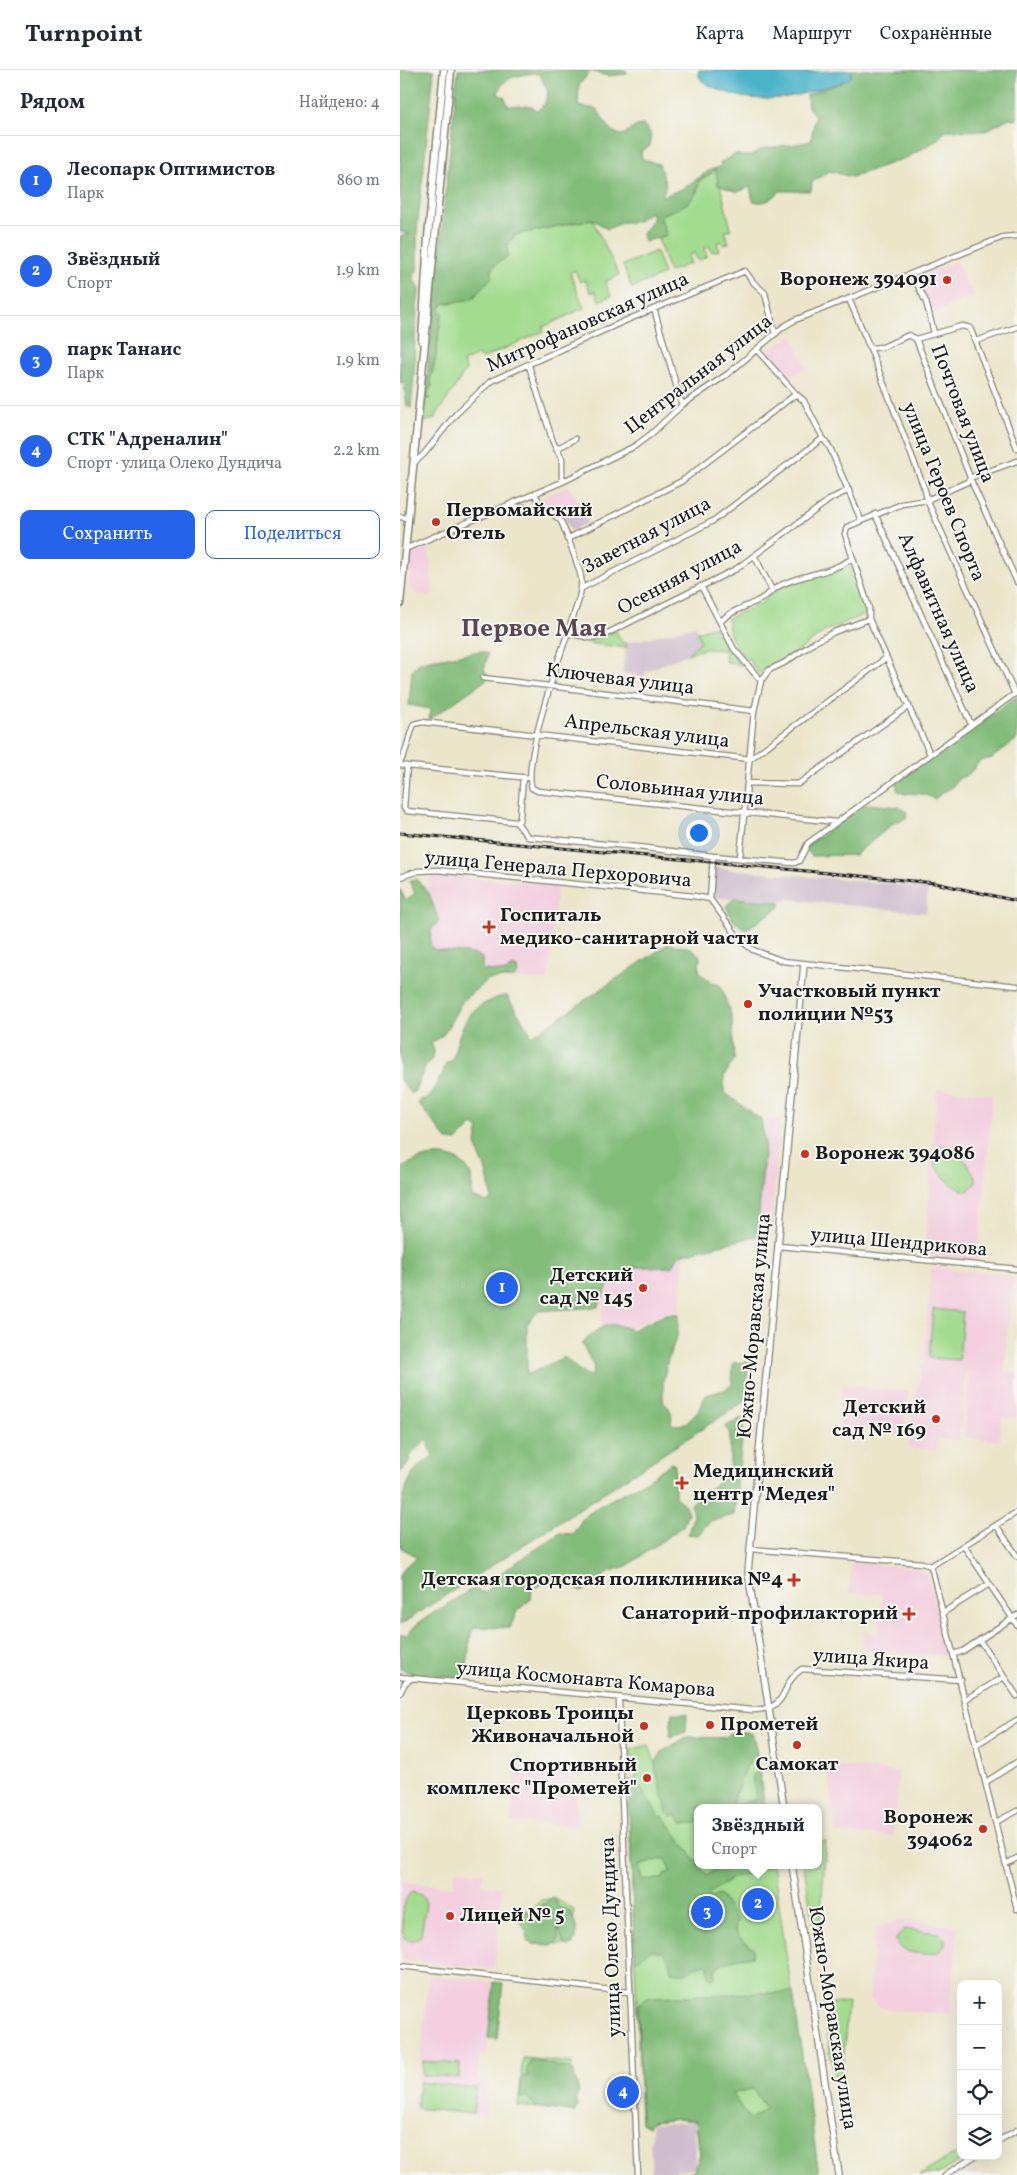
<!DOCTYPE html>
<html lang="ru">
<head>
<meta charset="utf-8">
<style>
	:root { --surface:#fff; --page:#f2f2f3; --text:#1f2937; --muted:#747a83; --line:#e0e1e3; --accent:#2563eb }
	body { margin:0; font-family:Vollkorn,serif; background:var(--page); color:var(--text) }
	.controls { position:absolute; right:15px; bottom:15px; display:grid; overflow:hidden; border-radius:10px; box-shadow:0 5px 20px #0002 }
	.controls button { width:45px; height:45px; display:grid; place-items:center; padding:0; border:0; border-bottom:1px solid var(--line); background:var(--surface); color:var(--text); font:25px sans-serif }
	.you { position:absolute; left:298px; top:762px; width:18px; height:18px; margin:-12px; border:4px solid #fff; border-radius:50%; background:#1a73e8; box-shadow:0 0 0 8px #1a73e833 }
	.badge { display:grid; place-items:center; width:32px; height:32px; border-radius:50%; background:var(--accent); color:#fff; font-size:16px; font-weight:700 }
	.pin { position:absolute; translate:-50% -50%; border:2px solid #fff; box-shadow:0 1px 5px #0006 }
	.popup { position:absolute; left:294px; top:1734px; width:128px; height:65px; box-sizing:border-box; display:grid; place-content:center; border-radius:10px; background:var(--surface); filter:drop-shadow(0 1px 4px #0005); font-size:16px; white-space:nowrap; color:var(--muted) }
	.popup b { font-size:19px; color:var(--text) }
	.popup::after { content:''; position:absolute; left:50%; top:100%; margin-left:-10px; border:10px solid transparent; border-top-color:var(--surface) }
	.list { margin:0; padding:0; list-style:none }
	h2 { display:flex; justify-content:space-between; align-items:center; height:65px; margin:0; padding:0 20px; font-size:21px }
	h2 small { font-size:16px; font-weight:400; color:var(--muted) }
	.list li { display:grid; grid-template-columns:32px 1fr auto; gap:15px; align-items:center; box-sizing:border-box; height:90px; padding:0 20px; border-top:1px solid var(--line) }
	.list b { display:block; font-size:19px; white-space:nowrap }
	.list p { margin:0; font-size:16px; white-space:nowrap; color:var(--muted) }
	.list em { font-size:16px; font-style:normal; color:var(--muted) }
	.actions { display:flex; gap:10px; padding:15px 20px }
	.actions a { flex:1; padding:11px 0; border:1px solid var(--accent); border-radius:10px; text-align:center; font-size:18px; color:var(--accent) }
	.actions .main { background:var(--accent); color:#fff }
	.icon { flex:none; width:28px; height:28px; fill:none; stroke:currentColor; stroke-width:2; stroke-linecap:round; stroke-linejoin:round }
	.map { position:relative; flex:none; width:617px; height:2105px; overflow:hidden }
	header { display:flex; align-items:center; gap:30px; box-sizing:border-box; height:70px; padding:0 25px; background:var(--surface); border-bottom:1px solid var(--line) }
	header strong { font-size:24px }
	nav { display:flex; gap:28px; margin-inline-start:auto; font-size:18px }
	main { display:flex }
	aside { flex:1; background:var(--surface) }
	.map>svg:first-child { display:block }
	.built { fill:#f3cfdf }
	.industrial { fill:#cfbdce }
	.green { fill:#a3dc8e; stroke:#607c55 }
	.forest { fill:#82bc79; stroke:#4f6c4a; fill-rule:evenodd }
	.water { fill:#4ab3c8; stroke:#336872 }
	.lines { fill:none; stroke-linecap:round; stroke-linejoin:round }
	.minor-casing { stroke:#848173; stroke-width:7 }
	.major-casing { stroke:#848173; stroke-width:8 }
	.highway-casing { stroke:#848173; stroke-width:9 }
	.minor { stroke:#fff; stroke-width:4.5 }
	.major { stroke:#fff; stroke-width:5.5 }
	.highway { stroke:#fff; stroke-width:6 }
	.rail-casing { stroke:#1c1c1c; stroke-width:3 }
	.rail { stroke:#f6f6f2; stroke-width:1; stroke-dasharray:4; stroke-linecap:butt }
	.poi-dot { fill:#c8321e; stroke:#f6f6f2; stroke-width:2 }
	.labels { text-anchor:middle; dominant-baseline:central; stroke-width:4; stroke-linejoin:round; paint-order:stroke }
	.poi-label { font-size:20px; font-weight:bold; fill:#1c1c1c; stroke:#f6f6f2; text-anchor:end }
	.street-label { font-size:20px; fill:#1c1c1c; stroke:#f6f6f2 }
	.district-label { font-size:25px; font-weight:bold; fill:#5a4753; stroke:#f6f6f2 }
</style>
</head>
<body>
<header>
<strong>Turnpoint</strong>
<nav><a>Карта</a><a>Маршрут</a><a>Сохранённые</a></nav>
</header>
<main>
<aside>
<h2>Рядом<small>Найдено: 4</small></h2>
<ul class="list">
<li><span class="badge">1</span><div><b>Лесопарк Оптимистов</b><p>Парк</p></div><em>860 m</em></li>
<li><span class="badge">2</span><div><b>Звёздный</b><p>Спорт</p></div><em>1.9 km</em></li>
<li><span class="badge">3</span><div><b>парк Танаис</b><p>Парк</p></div><em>1.9 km</em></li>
<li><span class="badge">4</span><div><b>СТК &quot;Адреналин&quot;</b><p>Спорт · улица Олеко Дундича</p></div><em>2.2 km</em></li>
</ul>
<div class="actions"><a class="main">Сохранить</a><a>Поделиться</a></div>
</aside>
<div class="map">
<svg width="617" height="2105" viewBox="0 0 617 2105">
	<rect width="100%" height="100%" fill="#f6f6f2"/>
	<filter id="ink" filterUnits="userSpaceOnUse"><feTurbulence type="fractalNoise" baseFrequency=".02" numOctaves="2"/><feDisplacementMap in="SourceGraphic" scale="10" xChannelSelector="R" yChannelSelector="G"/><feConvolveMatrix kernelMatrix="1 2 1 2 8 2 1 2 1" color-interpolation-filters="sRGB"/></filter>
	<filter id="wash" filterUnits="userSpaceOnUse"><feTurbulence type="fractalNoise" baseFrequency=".0096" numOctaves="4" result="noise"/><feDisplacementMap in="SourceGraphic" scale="20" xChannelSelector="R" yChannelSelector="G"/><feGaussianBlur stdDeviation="1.12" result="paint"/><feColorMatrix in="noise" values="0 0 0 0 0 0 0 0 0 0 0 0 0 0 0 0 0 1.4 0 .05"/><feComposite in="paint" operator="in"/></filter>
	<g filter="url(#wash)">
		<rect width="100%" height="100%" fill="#ebe6ca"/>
		<path class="built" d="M556,191L568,218L572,219L574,225L533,243L517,208Z
			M393,265L406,299L389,306L365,282Z
			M168,416L180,435L159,444L144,437L141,428Z
			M29,477L33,525H16L9,514L11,485Z
			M30,805L157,815L148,911L22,902Z
			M537,1019L593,1024L578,1190L525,1185Z
			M367,1049L380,1050L370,1167L358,1166Z
			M285,1179L279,1239L262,1243L224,1261L201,1260L207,1197Z
			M531,1198L613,1205L605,1302L617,1303V1348L602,1347L600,1371L564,1368L570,1300L566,1299L559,1371L538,1369L537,1380L509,1378L513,1330L520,1313L521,1295H524Z
			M442,1315L509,1322L504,1365L439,1359Z
			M451,1492L521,1499L526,1502L549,1586L462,1581L463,1563L478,1564L482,1525L449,1522Z
			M428,1695L499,1702L494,1766L435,1763Z
			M116,1699L174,1703L177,1756L111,1752Z
			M55,1800L83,1803L82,1815L102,1817L94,1899L1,1890L0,1812L53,1817Z
			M502,1850L558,1856L550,1944L483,1939L470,1929L475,1858Z
			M29,1905L94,1912L86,1985H80L77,2010L89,2011L85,2046L15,2039Z"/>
		<path class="industrial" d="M179,435L188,453L171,461L164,447L159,444Z
			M295,556L301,571L287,584L245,602V607L222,603L227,573Z
			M314,798L528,817L526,843L389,829L385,831L313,827Z
			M295,2052V2098L276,2100V2102H266L265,2105H252L250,2069L252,2068V2054Z"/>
		<path class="green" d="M316,99L331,159L325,162L329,173L323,175L321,171L317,173L319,180L312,182L309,176L304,178L307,186L298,191L294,183L288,186L291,193L269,202L258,169L267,165L259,146L273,139L297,122L299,111Z
			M192,149L219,205L205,212L211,226L199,231L195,221L191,223L185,210L180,212L175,200L170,203L184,238L143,257L144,261L81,289L78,285L63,292L66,300L34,349L24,352L25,328L29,329L28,322L32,315L30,309C38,288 37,265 42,244L39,240L43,234L73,229L115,165Z
			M256,181L264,204L232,218L223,195Z
			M453,497L468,543L425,561L385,591L358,603C345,581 328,578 328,548L362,533L371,524L391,513L410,506Z
			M312,557L318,558L331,580L344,595L326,592L324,580L305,579L287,584L301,571L297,562Z
			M216,561L222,573H227L226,578L189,573L188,570Z
			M541,1076C554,1075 575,1099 576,1112L568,1121C553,1121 533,1098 532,1084Z
			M533,1239L563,1242L559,1290L529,1288Z
			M345,1662L353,1664L365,1738H298V1795H373L419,2105H276L277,2103L293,2102L300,2085L296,2051L278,2049L251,2052L248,2057L241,2053L228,1710L235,1712L234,1708L237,1707L230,1680L249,1675L256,1695L262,1682L287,1667L325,1668L331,1663Z
			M426,1771L420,1855L416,1857L413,1854L404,1795H418V1772Z
			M12,1822L23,1826L26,1833L21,1866L11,1871L4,1867C0,1857 2,1828 12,1822Z
			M154,1828L174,1840L173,1875L127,1872L128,1843L141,1830Z
			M504,1859L539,1863L545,1869C548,1889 513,1885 502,1879C498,1877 497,1873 496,1869Z
			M448,1932L442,2005L434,2006L423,1935Z
			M123,1988L172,1993L167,2041L118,2036Z
			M23,1991L60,1994L59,2008L22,2005Z
			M19,2012L76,2018L73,2044L17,2038Z
			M561,2080V2086H567L537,2105H520Z"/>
		<path class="forest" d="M0,0H34L17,160V200L13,205C14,213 20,216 19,224C17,234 13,285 15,291L11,338L7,336L4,312L0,313V167L10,164L0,162Z
			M58,0H226L227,4L207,6L191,1L179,15L178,36L197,39C202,47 214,71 226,63C233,59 235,55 244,55C251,61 252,67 250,76L241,81L242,89L259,94L266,115L262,127L284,118L310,100L320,97L321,92L336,84C353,90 353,81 366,78C381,76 396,75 411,71L415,46L408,37L407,25L439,14L451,7L452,0H617V50L609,48L585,61L546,60L537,70L508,87L452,107L429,101L412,112L411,121H380C371,130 366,134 353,131L350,117L337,122L318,115L316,100L299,111C295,137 280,136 260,146L267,165L244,172L242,164L253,149L251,141L238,151L222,153L207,159L192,149L115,165L107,173L108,187L92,196V207L72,229L43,234L39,239L42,243C37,265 38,288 30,309L32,315L28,322L29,329L25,328ZM136,3L141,6L148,22L145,33L137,41L131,36H108L105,28L98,24C103,5 118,6 136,3Z
			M81,581L88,584L84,600L90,607L29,650L30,639L9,635L12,600L20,592Z
			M617,626V669L592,688L580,691L568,705L559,708L553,716L534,729C527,724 513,722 504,724L497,720V712Z
			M467,734L500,737L507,742L506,748L494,753L455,785L412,786L407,781L409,774Z
			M16,809L29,823L39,851L31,860L30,875L35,880L74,884L82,888V900L106,902L113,896L117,898L118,904L114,908L89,909L63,930L44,964L31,973L34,981L33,988L26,995L14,1022L10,1023L0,1010V819L6,831L15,823L9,811Z
			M334,828L380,832V837L345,860L333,850L326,836Z
			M268,874L291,878L300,886L299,901L307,909L321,916L332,948L334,990L324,1006V1022L361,1050L365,1073L357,1166L279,1185L272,1197H231L212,1208L198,1237L138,1241L127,1254V1305L164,1287L182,1303L192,1306L194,1297L182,1273C202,1256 206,1249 232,1260L267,1244H279L277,1266L268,1289L263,1311V1331C271,1339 273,1343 271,1354C290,1359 299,1340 306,1325L324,1320L332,1315L333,1293L349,1292L345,1331L0,1555V1506L5,1497L17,1487L0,1477C0,1451 0,1422 15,1401C19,1395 27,1391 33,1386L27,1369L12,1384L6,1397L0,1403V1100C18,1084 56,1077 70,1103C73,1109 72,1120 72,1127L86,1132L92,1129C89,1118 88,1104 83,1093C76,1078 74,1076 79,1059L73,1055L57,1071L47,1070L18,1033L22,1029H27L42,1005L46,993L52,991C59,967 62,942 88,932C94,929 100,926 107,926L132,966Z
			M342,1348L344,1351L334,1445L310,1451L298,1465L288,1464L293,1446L291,1435L299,1425L306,1422L330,1403V1365L326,1356Z
			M271,1393L275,1395V1427L285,1435L288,1443L283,1456L227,1496L210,1501L182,1522L166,1511L158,1509L132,1518L131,1529L117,1541L110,1558L75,1557L71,1563L66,1603L63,1608L37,1606L30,1603L17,1605L0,1599V1565H7L19,1552L72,1519L86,1523L98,1505L160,1463L173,1464L183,1448L199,1436L248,1410Z
			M272,1643L287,1644L286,1662L270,1667Z
			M345,1662L353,1664L358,1689L346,1696L331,1736L356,1730L352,1706L359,1701L365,1738H298V1753H282L276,1744L272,1747L267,1742L255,1697L257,1690L262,1682L287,1667L325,1668L331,1663Z
			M228,1710L236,1712L260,1747L263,1746L307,1806L320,1795H373L332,1808L309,1823V1828L320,1825L337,1851L335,1861L344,1872L354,1878L352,1887C339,1887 324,1890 315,1900L316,1906L312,1908L309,1906L308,1895L306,1894L294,1897C288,1906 280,1903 271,1902L269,1890L263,1882L250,1880L239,1889L235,1890ZM265,1788L271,1803L264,1805L263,1809H242L239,1796Z
			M151,1829L156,1831L157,1836L170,1842L176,1856V1870L169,1876L164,1875L158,1857V1871L151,1875L133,1874C127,1868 127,1860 121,1853L123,1839L132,1843Z
			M94,1912L103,1913L97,1969L88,1968Z
			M393,1922L419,2105H276L277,2103L293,2102L300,2085L296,2051L278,2049L251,2052L248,2057L241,2053L238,1934L250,1927ZM353,2019L366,2039L350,2049L331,2023Z
			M134,1990L173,2000L179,2022L176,2029L178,2036L174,2043L135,2036L126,2026L120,2028L122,2007L128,2006L127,1999L130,1991Z"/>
		<path class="water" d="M299,0L407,2L452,0L451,7L447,10C401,26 361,39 315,18C306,14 297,11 299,0Z"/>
	</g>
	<g filter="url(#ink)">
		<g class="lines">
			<defs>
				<path id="minor" d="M512,204L526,232L534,263
					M449,229L470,278L525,420L527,430L615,624
					M254,239L282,335
					M516,269L573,415L617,512
					M576,271L617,257
					M470,278L483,277L509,265L516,269L562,256L570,258L617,378
					M357,280L396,324L404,331L423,368L430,378L461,450
					M129,296L153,372L162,389V412
					M156,379L175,369
					M14,393L24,384L56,344L91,311L227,250L345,201L353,212L365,223L375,264
					M135,424C144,443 147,438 160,450C163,453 180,501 181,507C183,525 174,542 169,559C159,588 122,693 132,718L138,721L436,752
					M109,436L142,439
					M475,444L571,654
					M0,447L8,448
					M167,469L282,411L396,324
					M5,479L162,412L235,376L251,364L282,335L329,303L383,257L395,250L603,167L617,166
					M355,487L372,520
					M301,516L334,579L361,611L354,641L340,787
					M182,518L313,451L423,368
					M469,549V538L445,464L447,457L502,434L527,430L567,412L572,407L617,391
					M469,549L530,684
					M320,552C330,541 344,538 357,531C367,527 373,518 383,514C408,503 429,504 453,488
					M167,563L191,568L206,564L336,499L432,428L449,420
					M83,608L354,641
					M361,611L369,600L384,593L415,572L434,562L469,549
					M0,692C8,680 8,667 14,654L22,652L350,689L486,588
					M0,695L7,696L4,738L7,741L116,752L119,751L120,747L123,707
					M7,696L130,708
					M347,713L398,714L509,636
					M116,752L128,767L238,777L313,786
					M0,807L18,801L37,800L294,826L310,829L341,871L353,880L383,891L617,916
					M310,829L313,786L394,793L399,791L408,773L616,623
					M379,1176L617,1199
					M596,1455L617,1486
					M564,1476L617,1555
					M350,1479L522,1493L531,1496L617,1442
					M531,1496L617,1839
					M544,1542L589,1514
					M580,1571L617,1626
					M554,1584L563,1581L617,1545
					M0,1607L352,1640C393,1639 377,1615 402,1599L561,1610
					M0,1623L5,1613L11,1609
					M219,1629L221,1707L238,2105
					M566,1629L604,1607
					M577,1674L617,1650
					M586,1712L617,1692
					M596,1752L617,1741
					M606,1794L617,1788
					M0,1896L229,1922
					M598,2071L617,2060
					M545,2105L575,2086"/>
				<path id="major" d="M384,1738L348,1502L404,894
					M392,1795L439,2105"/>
				<path id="highway" d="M22,271L28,167L44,0
					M0,534L51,0"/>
			</defs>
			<use href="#minor" class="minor-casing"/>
			<use href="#major" class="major-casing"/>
			<use href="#highway" class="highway-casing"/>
			<use href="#minor" class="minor"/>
			<use href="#major" class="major"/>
			<use href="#highway" class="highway"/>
			<defs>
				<path id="rail" d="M0,763L535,813L617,831"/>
			</defs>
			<use href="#rail" class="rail-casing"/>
			<use href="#rail" class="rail"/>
		</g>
	</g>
	<g class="poi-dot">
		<circle cx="547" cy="210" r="5"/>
		<circle cx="36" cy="452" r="5"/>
		<path d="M86.5 849.5h5v5h5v5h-5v5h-5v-5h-5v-5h5z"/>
		<circle cx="348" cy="934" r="5"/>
		<circle cx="405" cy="1084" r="5"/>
		<circle cx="243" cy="1218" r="5"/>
		<circle cx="536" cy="1349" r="5"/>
		<path d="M279.5 1405.5h5v5h5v5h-5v5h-5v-5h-5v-5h5z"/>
		<path d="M391.5 1502.5h5v5h5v5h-5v5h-5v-5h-5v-5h5z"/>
		<path d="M506.5 1536.5h5v5h5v5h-5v5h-5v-5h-5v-5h5z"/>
		<circle cx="310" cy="1655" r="5"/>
		<circle cx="244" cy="1656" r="5"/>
		<circle cx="397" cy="1675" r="5"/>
		<circle cx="247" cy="1708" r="5"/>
		<circle cx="583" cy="1759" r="5"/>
		<circle cx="50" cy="1846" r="5"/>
	</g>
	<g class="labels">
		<g class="poi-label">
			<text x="537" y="210">Воронеж 394091</text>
			<text x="46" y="441" text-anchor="start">Первомайский<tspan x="46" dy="23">Отель</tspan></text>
			<text x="100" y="846" text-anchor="start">Госпиталь<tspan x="100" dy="23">медико-санитарной части</tspan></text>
			<text x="358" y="922" text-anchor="start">Участковый пункт<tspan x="358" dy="23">полиции №53</tspan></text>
			<text x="415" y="1084" text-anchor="start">Воронеж 394086</text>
			<text x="233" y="1206">Детский<tspan x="233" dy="23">сад № 145</tspan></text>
			<text x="526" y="1338">Детский<tspan x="526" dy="23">сад № 169</tspan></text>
			<text x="293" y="1402" text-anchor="start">Медицинский<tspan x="293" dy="23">центр "Медея"</tspan></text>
			<text x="383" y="1510">Детская городская поликлиника №4</text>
			<text x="498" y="1544">Cанаторий-профилакторий</text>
			<text x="234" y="1644">Церковь Троицы<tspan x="234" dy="23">Живоначальной</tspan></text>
			<text x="320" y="1655" text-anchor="start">Прометей</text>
			<text x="397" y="1695" text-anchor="middle">Самокат</text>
			<text x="237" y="1696">Спортивный<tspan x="237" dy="23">комплекс "Прометей"</tspan></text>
			<text x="573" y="1748">Воронеж<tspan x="573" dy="23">394062</tspan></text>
			<text x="60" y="1846" text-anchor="start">Лицей № 5</text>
		</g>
		<g class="street-label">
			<text transform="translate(188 253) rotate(-24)">Митрофановская улица</text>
			<text transform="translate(299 305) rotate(-38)">Центральная улица</text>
			<text transform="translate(562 344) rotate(69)">Почтовая улица</text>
			<text transform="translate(543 422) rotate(68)">улица Героев Спорта</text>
			<text transform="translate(247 466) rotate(-28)">Заветная улица</text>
			<text transform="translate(280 508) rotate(-28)">Осенняя улица</text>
			<text transform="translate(538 543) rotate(66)">Алфавитная улица</text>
			<text transform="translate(220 610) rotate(7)">Ключевая улица</text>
			<text transform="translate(247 662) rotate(7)">Апрельская улица</text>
			<text transform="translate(280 721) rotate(6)">Соловьиная улица</text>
			<text transform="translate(158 800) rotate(5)">улица Генерала Перхоровича</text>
			<text transform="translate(499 1173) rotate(5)">улица Шендрикова</text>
			<text transform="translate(355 1256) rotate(-85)">Южно-Моравская улица</text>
			<text transform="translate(471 1590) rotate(4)">улица Якира</text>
			<text transform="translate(186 1610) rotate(5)">улица Космонавта Комарова</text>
			<text transform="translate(212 1867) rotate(-92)">улица Олеко Дундича</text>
			<text transform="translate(432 1948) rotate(81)">Южно-Моравская улица</text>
		</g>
		<g class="district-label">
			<text x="134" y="559">Первое Мая</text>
		</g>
	</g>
</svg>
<div class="controls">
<button>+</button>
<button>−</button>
<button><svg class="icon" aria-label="locate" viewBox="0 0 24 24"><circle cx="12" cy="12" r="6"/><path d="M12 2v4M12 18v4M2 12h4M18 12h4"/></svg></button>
<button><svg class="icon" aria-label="layers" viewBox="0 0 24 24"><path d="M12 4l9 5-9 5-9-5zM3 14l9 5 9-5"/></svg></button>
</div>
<div class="you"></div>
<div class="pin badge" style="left:102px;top:1218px">1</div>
<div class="pin badge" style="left:358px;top:1834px">2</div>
<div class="popup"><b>Звёздный</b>Спорт</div>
<div class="pin badge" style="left:307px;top:1842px">3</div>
<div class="pin badge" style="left:223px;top:2022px">4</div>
</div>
</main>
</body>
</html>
